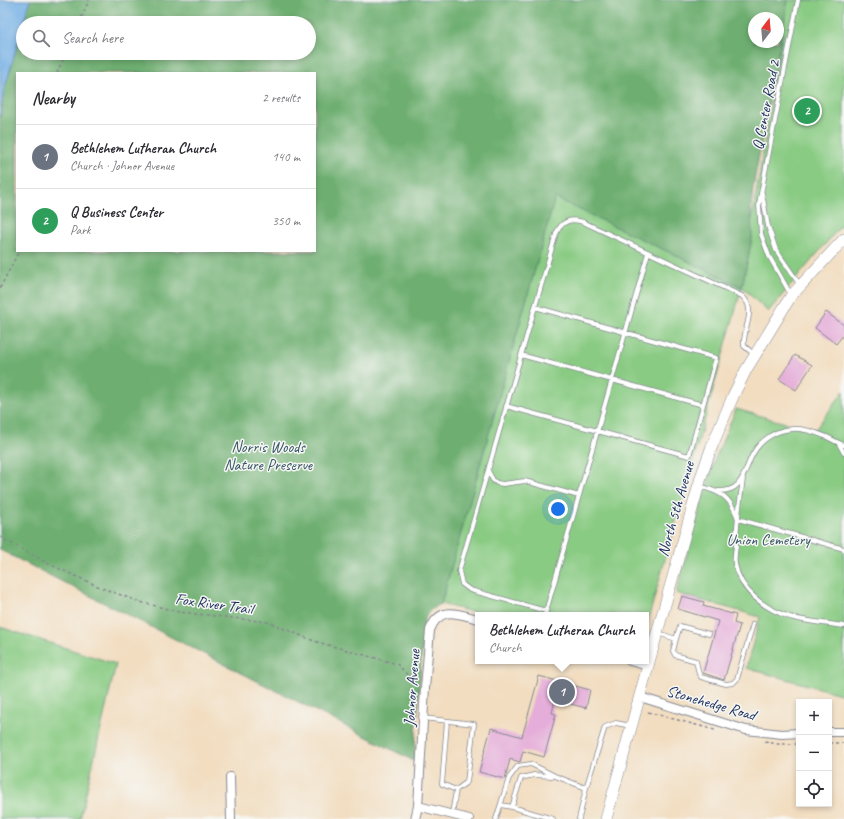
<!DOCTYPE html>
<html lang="en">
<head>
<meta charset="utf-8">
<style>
	:root { --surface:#fff; --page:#f7f7f7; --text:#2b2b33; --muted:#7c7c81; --line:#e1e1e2; --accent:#1f6fb2 }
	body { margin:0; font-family:Caveat,sans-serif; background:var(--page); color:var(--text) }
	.controls { position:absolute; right:12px; bottom:12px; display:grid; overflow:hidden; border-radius:0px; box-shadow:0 2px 6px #0003 }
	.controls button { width:36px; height:36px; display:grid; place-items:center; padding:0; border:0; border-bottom:1px solid var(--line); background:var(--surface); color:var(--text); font:20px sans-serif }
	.compass { position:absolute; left:748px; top:12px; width:36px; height:36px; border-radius:50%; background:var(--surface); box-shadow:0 2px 6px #0003; rotate:16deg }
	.you { position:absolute; left:558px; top:509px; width:14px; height:14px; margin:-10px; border:3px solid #fff; border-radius:50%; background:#1a73e8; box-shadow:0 0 0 6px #1a73e833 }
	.badge { display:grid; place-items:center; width:26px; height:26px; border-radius:50%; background:var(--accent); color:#fff; font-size:13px; font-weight:700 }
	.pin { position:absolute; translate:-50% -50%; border:2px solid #fff; box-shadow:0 1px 4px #0006 }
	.popup { position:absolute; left:475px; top:612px; width:174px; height:52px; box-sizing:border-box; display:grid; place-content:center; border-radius:0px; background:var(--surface); filter:drop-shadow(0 1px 3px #0005); font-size:13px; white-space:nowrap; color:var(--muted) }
	.popup b { font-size:15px; color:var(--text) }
	.popup::after { content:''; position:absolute; left:50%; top:100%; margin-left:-8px; border:8px solid transparent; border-top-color:var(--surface) }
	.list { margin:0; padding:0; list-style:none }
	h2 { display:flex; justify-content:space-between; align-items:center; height:52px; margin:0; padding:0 16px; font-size:17px }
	h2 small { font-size:13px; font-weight:400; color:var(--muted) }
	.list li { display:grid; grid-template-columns:26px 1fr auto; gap:12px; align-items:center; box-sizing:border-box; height:64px; padding:0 16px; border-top:1px solid var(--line) }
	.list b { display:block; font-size:15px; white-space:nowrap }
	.list p { margin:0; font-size:13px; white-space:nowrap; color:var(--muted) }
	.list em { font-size:13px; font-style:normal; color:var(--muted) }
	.icon { flex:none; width:22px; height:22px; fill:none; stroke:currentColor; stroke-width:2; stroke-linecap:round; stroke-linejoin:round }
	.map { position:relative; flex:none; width:844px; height:819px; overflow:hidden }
	.search { position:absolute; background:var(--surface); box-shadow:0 2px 6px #0003; left:16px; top:16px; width:300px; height:44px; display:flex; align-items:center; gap:10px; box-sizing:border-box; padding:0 14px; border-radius:22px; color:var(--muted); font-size:15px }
	.panel { position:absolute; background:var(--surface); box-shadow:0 2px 6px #0003; left:16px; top:72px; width:300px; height:180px; border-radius:0px }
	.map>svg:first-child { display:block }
	.green { fill:#89cb83; stroke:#527d70 }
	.forest { fill:#6eaf71; stroke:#446f68; fill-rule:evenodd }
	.water { fill:#74b0e6; stroke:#4870a2 }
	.building { fill:#e5add9 }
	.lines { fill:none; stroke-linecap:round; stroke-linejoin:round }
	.service-casing { stroke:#86868f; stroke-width:5.5 }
	.minor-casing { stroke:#86868f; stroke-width:10 }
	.secondary-casing { stroke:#86868f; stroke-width:12 }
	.path { stroke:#86868f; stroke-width:1.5; stroke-dasharray:3 3; stroke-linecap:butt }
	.service { stroke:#fff; stroke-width:4 }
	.minor { stroke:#fff; stroke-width:8 }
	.secondary { stroke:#fff; stroke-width:11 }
	.labels { text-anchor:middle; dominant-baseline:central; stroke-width:3; stroke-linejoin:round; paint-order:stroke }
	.street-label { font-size:16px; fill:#1b2f5e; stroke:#f6f6f2 }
	.park-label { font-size:16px; fill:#365667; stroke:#f6f6f2 }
</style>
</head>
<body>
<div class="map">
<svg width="844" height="819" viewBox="0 0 844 819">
	<rect width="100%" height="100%" fill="#f6f6f2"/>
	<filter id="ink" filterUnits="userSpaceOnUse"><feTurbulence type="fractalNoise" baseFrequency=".025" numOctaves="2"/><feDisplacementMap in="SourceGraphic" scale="8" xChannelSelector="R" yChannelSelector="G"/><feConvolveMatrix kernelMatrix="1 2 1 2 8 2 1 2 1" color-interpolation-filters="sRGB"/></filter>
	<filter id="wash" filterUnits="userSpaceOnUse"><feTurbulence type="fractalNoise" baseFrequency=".012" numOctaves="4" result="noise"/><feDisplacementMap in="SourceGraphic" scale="16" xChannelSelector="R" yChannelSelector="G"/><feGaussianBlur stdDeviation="0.9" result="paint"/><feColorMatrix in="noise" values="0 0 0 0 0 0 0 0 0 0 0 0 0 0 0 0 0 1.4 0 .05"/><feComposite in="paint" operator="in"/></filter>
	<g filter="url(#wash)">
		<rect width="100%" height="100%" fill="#f2ddc0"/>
		<path class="green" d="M788,0H844V222L768,312L742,287L646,627V615H483L441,604L555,197L742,287L752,238L751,225Z
			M844,391V695L746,668L760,617L676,593L706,488L715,459L736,409L814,431Z
			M0,627L116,664L80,819H0Z"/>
		<path class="forest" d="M30,0H788L753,188L751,208L752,238L742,287L555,198L441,604C432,608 427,612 424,622L414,761L0,550V117L4,91L23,25V53H309V23H24ZM754,18H778V42H754ZM17,73H315V251H17Z"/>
		<path class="water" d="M0,0H30L4,91L0,117Z"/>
		<g id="blocks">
			<path class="building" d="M826,312L844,325V334L836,344L815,328Z
				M795,355L812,365L796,390L779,379Z
				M682,596L704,602L703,606L736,615L734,623L740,625L724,680L703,673L718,621L678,609Z
				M539,676L590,690L586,708L555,700L552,713L556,714L544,757L523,751L520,762L510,759L505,779L479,772L491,728L522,737Z"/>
		</g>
	</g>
	<g filter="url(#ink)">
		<use href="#blocks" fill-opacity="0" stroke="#86868f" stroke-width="1"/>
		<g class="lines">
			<defs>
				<path id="service" d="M762,193L768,226L776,250L800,285
					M791,295L769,256L761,234L759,204L798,0
					M521,355L703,405
					M506,406L689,456L716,358L535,307
					M839,444L844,453
					M488,471L493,480L497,483L503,484L525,481L579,496
					M743,479C740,501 736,523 736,546C735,552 734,558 735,564C740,591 765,609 790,617C807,622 826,623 844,626
					M699,486C721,492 730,496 738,519L844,549
					M718,491C745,492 743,470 754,452C762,439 776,430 792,429C802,428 817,433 827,437C833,440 838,443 844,445
					M546,611L470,590L462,584L459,571L556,234C561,221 571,218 583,222L742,296C758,310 742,329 744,346L755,355
					M545,615L648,253
					M658,633L676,639L673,651L675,655L696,661L699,674L701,677L726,684L733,683L737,679L753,624
					M676,639L680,626L709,634
					M423,718L474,724L467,782L456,790L452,814
					M447,721L442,784L456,790
					M501,805L512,807L521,778L534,775L553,776
					M512,807L553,819
					M496,819L509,778L518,766L531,764L555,776L586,788
					M579,819L586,788L605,727L616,723L631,726"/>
				<path id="minor" d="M630,661L648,666
					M640,697L746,730L782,734L799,733
					M829,732H844
					M230,777L231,819
					M418,806L469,819
					M415,819L418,806L425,688L430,630C440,605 458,614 478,619"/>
				<path id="secondary" d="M606,819L657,633L702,474L712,446L734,394L746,370L791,296L844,239"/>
			</defs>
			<use href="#service" class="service-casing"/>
			<use href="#minor" class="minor-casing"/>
			<use href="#secondary" class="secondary-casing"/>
			<path class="path" d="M79,23L89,0
				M57,73L66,53
				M0,288L19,251
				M0,537L49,564L102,588L140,602L179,612L268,622L314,641L397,664L416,684
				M648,712L715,730
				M765,741L776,744H799
				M829,743H844"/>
			<use href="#service" class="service"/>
			<use href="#minor" class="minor"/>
			<use href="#secondary" class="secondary"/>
		</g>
	</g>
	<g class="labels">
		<g class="street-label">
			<text transform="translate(766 105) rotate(-79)">Q Center Road 2</text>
			<text transform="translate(676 509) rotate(-74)">North 5th Avenue</text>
			<text transform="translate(214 604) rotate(8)">Fox River Trail</text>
			<text transform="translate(412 688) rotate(-86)">Johnor Avenue</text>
			<text transform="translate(711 703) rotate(16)">Stonehedge Road</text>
		</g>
		<g class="park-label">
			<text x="268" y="447">Norris Woods<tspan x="268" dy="18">Nature Preserve</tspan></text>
			<text x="768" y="540">Union Cemetery</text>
		</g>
	</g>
</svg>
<div class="controls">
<button>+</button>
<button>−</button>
<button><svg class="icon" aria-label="locate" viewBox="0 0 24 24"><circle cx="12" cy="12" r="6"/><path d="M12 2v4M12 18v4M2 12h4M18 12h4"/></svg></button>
</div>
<svg class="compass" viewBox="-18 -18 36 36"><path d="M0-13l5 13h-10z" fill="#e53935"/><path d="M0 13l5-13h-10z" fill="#7c7c81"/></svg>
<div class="you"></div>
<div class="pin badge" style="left:562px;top:692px;background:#6b7280">1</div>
<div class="popup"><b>Bethlehem Lutheran Church</b>Church</div>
<div class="pin badge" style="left:807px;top:111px;background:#2e9e5b">2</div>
<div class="search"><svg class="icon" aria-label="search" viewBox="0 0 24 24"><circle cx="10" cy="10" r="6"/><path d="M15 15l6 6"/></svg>Search here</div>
<section class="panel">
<h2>Nearby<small>2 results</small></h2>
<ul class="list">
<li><span class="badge" style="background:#6b7280">1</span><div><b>Bethlehem Lutheran Church</b><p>Church · Johnor Avenue</p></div><em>140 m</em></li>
<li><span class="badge" style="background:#2e9e5b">2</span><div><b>Q Business Center</b><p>Park</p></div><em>350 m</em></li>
</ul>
</section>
</div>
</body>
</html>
